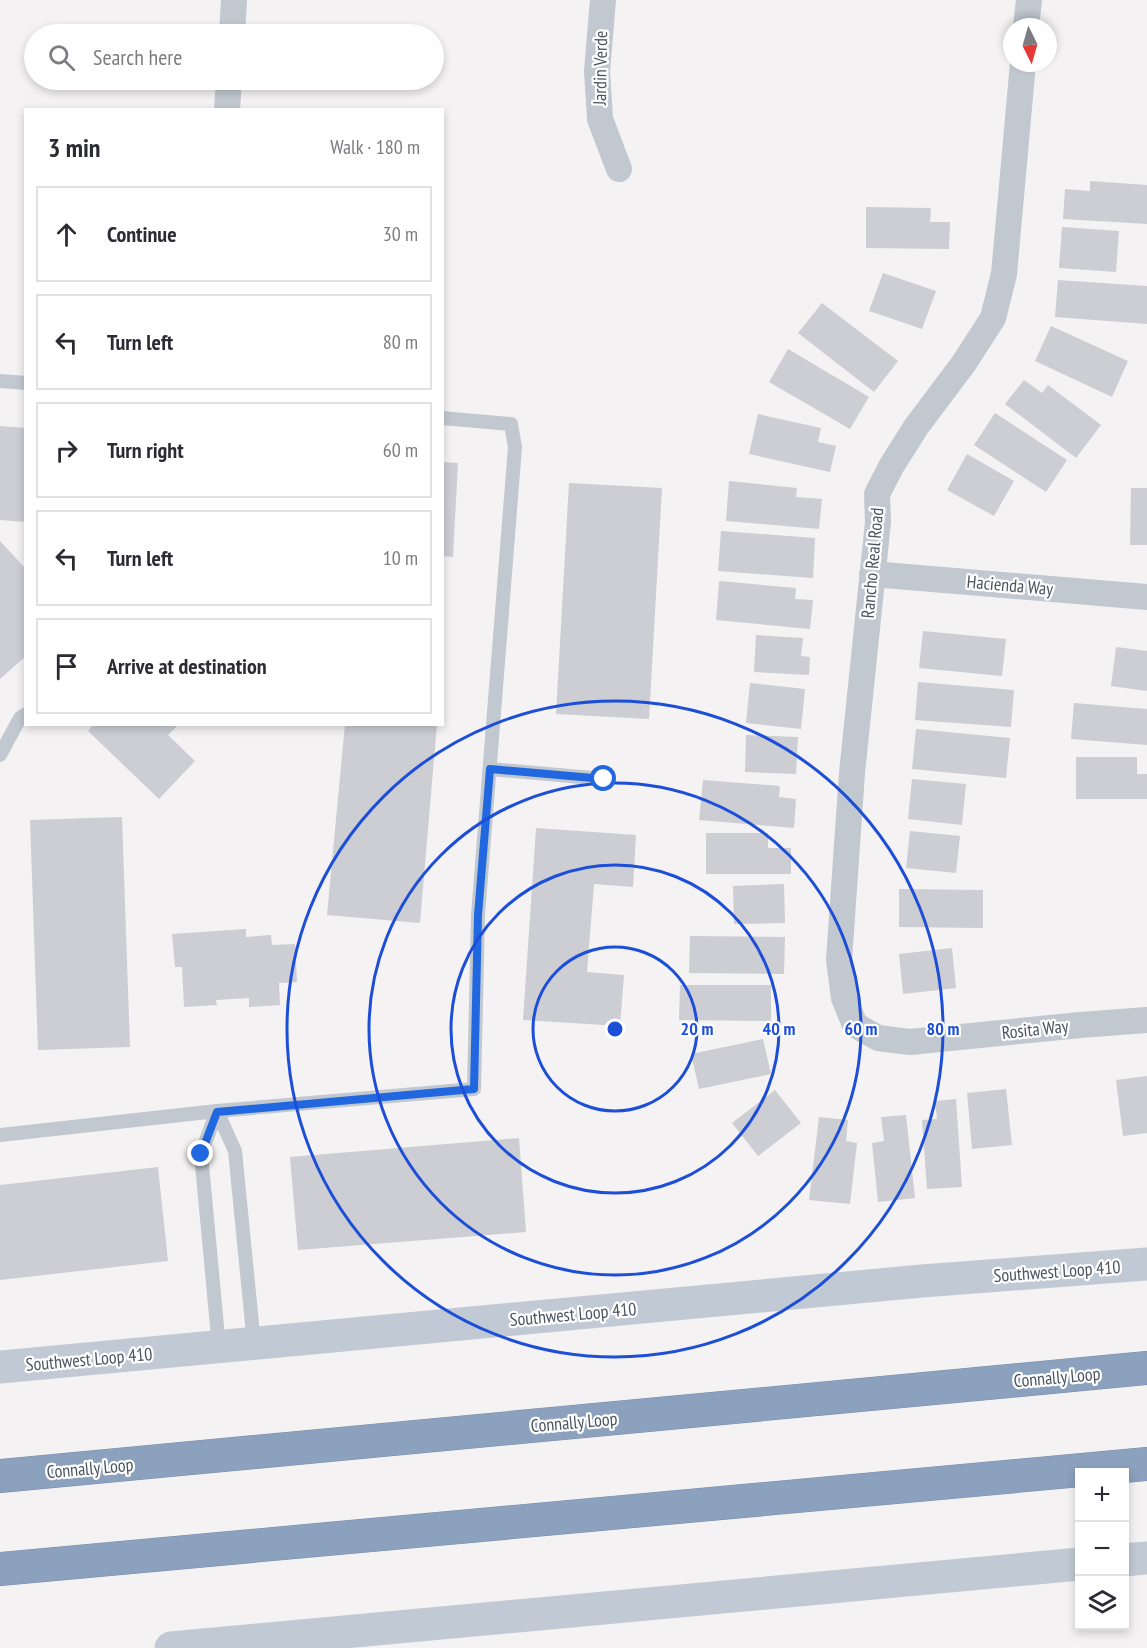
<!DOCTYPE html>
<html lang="en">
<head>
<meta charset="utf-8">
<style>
	:root { --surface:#fff; --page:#f7f7f7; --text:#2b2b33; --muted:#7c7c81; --line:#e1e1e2 }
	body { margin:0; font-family:"PT Sans Narrow",sans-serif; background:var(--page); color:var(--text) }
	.controls { position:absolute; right:18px; bottom:18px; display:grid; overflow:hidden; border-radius:0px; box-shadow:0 3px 9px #0003 }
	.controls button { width:54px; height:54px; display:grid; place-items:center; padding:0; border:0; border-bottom:2px solid var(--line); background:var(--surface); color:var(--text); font:30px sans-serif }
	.compass { position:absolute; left:1003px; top:18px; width:54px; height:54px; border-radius:50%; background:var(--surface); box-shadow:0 3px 9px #0003; rotate:175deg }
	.stop { position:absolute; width:18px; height:18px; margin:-14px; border:4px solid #2167df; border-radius:50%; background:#fff }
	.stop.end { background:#2167df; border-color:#fff; box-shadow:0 2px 6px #0008 }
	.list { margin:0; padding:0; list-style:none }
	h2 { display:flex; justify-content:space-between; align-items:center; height:78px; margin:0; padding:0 24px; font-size:26px }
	h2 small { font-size:20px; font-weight:400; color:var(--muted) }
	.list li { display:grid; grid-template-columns:39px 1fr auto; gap:18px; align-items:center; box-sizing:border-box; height:96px; margin:0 12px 12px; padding:0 12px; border:2px solid var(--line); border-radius:0px }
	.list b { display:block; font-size:22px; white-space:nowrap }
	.list em { font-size:20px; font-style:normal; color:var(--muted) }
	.icon { flex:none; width:33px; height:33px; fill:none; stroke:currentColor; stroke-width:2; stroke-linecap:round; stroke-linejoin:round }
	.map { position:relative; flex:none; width:1147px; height:1648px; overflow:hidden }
	.search { position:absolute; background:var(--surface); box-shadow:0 3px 9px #0003; left:24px; top:24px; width:420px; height:66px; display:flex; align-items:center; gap:15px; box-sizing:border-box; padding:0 21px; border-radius:33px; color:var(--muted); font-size:22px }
	.panel { position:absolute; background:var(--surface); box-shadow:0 3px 9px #0003; left:24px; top:108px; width:420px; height:618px; border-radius:0px }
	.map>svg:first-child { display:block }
	.building { fill:#ccced4 }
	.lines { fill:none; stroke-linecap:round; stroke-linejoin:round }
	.highway-casing { stroke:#778caa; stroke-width:34 }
	.lane { stroke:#c1c8d0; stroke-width:14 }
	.street { stroke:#c1c8d0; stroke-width:26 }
	.secondary { stroke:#c1c9d4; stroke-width:33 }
	.highway { stroke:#8ca1be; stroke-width:33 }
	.route { stroke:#2167df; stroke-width:8 }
	.ring { fill:none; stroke:#1d4ed8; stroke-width:3 }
	.labels { text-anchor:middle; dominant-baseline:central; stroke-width:4.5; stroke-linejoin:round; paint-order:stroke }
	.street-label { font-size:18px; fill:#4a545f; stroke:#fff }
	.centre { fill:#1d4ed8; stroke:#fff; stroke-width:3 }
	.ring-label { font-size:18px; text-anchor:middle; font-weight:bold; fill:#1d4ed8; stroke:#fff; stroke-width:4.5; stroke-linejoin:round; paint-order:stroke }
</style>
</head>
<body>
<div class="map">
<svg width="1147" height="1648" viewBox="0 0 1147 1648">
	<rect width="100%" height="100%" fill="#f4f2f2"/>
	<path class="building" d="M1090,181L1147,185V224L1063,219L1065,189L1090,191Z
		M866,207L931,208L930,222H950L949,249L866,248Z
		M1062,227L1119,231L1116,272L1059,268Z
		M883,273L936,291L922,329L869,311Z
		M1058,280L1147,286V324L1055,317Z
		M822,303L898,361L874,392L798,333Z
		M1051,326L1128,361L1112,397L1035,361Z
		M788,349L869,397L850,429L769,382Z
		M1024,380L1042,393L1048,385L1101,425L1076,458L1005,404Z
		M995,413L1067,460L1046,492L974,445Z
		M758,414L821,428L818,442L836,446L830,472L749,454Z
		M0,426L26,428V522L0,520Z
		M967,454L1014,481L994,516L947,490Z
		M442,462L458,463L453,557L442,556Z
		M729,481L797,488L796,497L822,499L819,529L726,521Z
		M569,483L662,488L649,719L556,714Z
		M1131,488H1147V545H1130Z
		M721,531L815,538L813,578L718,571Z
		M0,541L26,569V656L0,679Z
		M719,581L796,588L795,599L813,600L810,629L716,620Z
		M923,631L1006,639L1002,676L919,668Z
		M756,635L803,638L801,656L810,657L809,675L754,672Z
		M1116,647L1147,651V691L1111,686Z
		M918,682L1014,690L1011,727L915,720Z
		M750,683L805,689L801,729L746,723Z
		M1074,703L1147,709V745L1071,739Z
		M94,724H179L168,735L195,761L159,799L88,731Z
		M345,724H437L420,923L327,915Z
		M916,729L1010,738L1006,778L912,769Z
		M746,735L798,737L796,774L745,772Z
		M1076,757H1137V774H1147V799H1076Z
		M912,779L966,784L962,825L908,819Z
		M703,780L780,786L779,797L796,799L794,828L699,820Z
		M122,817L130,1047L38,1050L30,820Z
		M536,828L636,835L633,887L594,884L587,972L624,975L620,1026L523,1020Z
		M910,831L960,836L956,873L906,868Z
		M706,833H768V848H791V874H706Z
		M784,884L785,923L734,924L733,886Z
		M899,889L983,890V928L899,927Z
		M246,929V937L271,935L272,945L295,944L297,982L279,983L280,1005L249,1007V998L216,1000L217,1005L184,1007L182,967H175L172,934Z
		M690,936L785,937L784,974L689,973Z
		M952,948L956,988L903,994L899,954Z
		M680,985H771V1021L679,1020Z
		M763,1039L771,1074L699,1089L691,1054Z
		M1147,1076V1133L1123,1136L1116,1080Z
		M1006,1089L1012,1145L972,1149L967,1093Z
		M775,1090L801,1123L758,1156L732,1123Z
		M956,1099L962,1187L927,1189L922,1120L937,1119L935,1101Z
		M906,1115L915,1198L878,1202L872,1143L884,1141L881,1117Z
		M819,1117L848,1120L846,1141L857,1143L850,1204L809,1200Z
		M519,1138L526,1232L298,1250L290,1157Z
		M158,1167L168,1261L0,1280V1185Z"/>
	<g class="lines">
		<defs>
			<path id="highway" d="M0,1476L1147,1368
				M0,1569L1147,1464"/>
		</defs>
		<use href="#highway" class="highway-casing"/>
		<path class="lane" d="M0,381L26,383
			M0,755L20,718L26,714
			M490,769L604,779
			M217,1111L201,1154L219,1348
			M217,1111L235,1151L254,1344
			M0,1135L217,1111L474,1089L478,915L515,447L511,424L442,418"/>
		<path class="street" d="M603,0L597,71L600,119L619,169
			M1026,27L1029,0
			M232,34L234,0
			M1023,63L1004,274L993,318L964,363L916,427L892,465L877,494L878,522L852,773L839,960L844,998L855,1025L878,1038L910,1042L1080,1025L1147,1020
			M227,110L229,80
			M872,574L1147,597"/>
		<path class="secondary" d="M0,1367L922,1281L1147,1264
			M1124,1560L1147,1558
			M171,1648L1080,1564"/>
		<use href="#highway" class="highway"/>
	</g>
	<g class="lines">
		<path class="route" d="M201,1154L217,1112L474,1089L478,915L490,769L604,779"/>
	</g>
	<g class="ring">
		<circle cx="615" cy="1029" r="82"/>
		<circle cx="615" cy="1029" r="164"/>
		<circle cx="615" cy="1029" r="246"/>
		<circle cx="615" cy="1029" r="328"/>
	</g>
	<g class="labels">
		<g class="street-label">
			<text transform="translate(600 68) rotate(-89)">Jardin Verde</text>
			<text transform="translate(872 563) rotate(-85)">Rancho Real Road</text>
			<text transform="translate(1010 585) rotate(5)">Hacienda Way</text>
			<text transform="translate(1035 1029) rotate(-6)">Rosita Way</text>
			<text transform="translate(1057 1271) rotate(-4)">Southwest Loop 410</text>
			<text transform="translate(573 1314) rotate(-5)">Southwest Loop 410</text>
			<text transform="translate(89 1359) rotate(-5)">Southwest Loop 410</text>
			<text transform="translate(1057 1377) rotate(-5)">Connally Loop</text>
			<text transform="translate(574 1422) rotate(-5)">Connally Loop</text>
			<text transform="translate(90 1468) rotate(-5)">Connally Loop</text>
		</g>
	</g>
	<circle cx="615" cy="1029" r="9" class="centre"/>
	<g class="ring-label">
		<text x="697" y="1035">20 m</text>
		<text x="779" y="1035">40 m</text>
		<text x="861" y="1035">60 m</text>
		<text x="943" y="1035">80 m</text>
	</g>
</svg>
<div class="controls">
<button>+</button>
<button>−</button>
<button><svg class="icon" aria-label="layers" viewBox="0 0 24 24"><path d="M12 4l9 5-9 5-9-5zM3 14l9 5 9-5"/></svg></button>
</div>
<svg class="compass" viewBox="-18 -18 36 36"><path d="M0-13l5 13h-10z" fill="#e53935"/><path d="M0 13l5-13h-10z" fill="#7c7c81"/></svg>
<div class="stop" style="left:604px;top:779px"></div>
<div class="stop end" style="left:201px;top:1154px"></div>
<div class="search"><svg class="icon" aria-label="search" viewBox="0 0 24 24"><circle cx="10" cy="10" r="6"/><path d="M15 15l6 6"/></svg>Search here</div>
<section class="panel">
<h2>3 min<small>Walk · 180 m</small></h2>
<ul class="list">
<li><svg class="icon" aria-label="ahead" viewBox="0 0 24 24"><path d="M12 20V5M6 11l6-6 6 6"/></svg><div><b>Continue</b></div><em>30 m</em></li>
<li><svg class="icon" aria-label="left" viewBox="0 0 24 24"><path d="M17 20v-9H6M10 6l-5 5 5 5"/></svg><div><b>Turn left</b></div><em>80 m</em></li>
<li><svg class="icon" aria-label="right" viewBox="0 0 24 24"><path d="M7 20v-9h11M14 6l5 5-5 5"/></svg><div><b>Turn right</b></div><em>60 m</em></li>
<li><svg class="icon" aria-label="left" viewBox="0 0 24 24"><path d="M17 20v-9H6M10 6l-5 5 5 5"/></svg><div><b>Turn left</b></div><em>10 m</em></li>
<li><svg class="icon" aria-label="arrive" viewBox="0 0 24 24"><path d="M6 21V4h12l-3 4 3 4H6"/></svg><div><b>Arrive at destination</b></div></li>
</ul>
</section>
</div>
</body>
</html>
